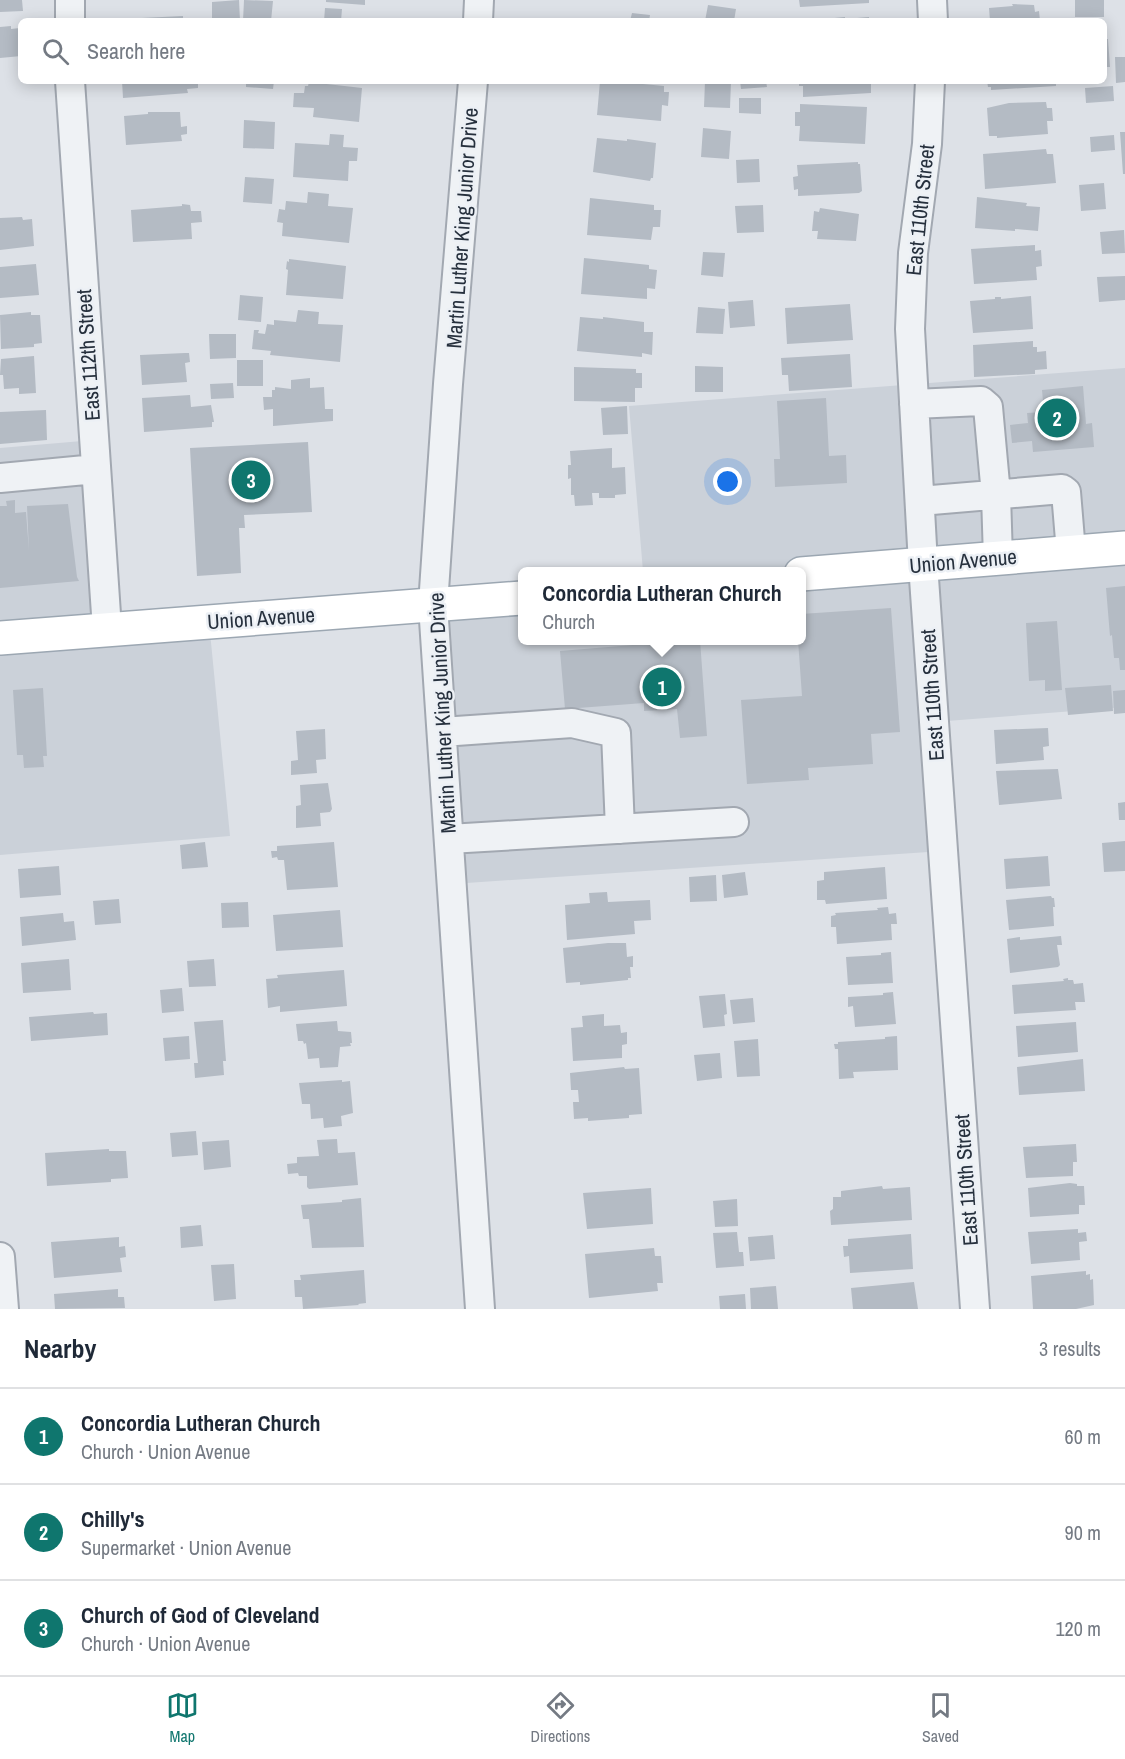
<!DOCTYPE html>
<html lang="en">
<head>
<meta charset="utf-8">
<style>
	:root { --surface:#fff; --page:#f6f6f7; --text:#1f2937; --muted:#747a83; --line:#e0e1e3; --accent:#0f766e }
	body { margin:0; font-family:"Archivo Narrow",sans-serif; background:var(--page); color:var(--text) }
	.you { position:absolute; left:728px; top:482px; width:21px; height:21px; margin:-15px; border:4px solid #fff; border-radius:50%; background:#1a73e8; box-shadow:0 0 0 9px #1a73e833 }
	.badge { display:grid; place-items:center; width:39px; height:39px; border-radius:50%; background:var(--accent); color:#fff; font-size:20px; font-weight:700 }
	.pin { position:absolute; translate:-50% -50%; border:3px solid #fff; box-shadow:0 2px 6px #0006 }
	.popup { position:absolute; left:518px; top:567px; width:288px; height:78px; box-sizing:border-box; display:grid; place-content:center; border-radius:9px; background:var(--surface); filter:drop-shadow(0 2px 4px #0005); font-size:20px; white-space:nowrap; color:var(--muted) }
	.popup b { font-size:22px; color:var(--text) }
	.popup::after { content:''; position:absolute; left:50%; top:100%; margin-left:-12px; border:12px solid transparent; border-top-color:var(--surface) }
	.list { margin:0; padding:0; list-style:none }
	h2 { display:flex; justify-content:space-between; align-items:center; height:78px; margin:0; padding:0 24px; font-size:26px }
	h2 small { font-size:20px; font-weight:400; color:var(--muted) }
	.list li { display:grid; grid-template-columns:39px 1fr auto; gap:18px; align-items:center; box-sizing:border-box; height:96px; padding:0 24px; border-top:2px solid var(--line) }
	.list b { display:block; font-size:22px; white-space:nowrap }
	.list p { margin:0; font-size:20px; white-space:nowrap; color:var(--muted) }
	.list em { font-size:20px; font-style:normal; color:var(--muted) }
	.icon { flex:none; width:33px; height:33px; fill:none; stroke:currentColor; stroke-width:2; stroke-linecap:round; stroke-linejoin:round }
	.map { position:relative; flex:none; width:1125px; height:1309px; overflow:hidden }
	.search { position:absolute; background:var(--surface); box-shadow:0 3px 15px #0003; left:18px; right:18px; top:18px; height:66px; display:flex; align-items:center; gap:15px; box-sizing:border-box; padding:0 21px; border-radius:9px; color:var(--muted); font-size:22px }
	.sheet { height:366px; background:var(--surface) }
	nav { display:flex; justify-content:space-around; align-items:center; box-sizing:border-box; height:84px; border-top:2px solid var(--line); background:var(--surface); font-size:16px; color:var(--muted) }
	nav a { display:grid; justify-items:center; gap:3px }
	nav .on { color:var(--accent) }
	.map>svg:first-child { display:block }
	.built { fill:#cbd1d9 }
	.building { fill:#b4bbc4 }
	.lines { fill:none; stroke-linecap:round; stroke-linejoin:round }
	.minor-casing { stroke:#a2a8b1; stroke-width:32 }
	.major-casing { stroke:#9ca7b2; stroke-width:36 }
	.minor { stroke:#eff2f5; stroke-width:28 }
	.major { stroke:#fff; stroke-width:33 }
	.labels { text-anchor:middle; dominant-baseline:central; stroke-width:5; stroke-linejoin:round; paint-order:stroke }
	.street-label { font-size:21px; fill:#26303d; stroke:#ecf0f5 }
</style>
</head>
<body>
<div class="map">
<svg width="1125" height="1309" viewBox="0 0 1125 1309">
	<rect width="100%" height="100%" fill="#dde1e7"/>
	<path class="built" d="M1125,368V707L934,722L943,851L452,884L433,605L522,598V640H801V572L643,571L629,406Z
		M94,440L107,629L209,622L230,836L0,855V448Z"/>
	<path class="building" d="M0,0H22L23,11L0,12Z
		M239,0L240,21H212V2Z
		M244,0L273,1L271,21H243Z
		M326,0H365V5L326,2Z
		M799,0H869V3L800,7Z
		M1075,0H1104V17H1075Z
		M1012,4L1034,5L1035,12L1039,11L1040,21H990L989,8L1013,6Z
		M708,5L736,9L734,21H705Z
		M325,8L342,9L341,21H324Z
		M632,13L650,15L649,21H630Z
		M183,16V21H121V19Z
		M845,17V19L869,17V21H824V19Z
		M11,26V29L20,28L21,56L0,58V27Z
		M1104,39H1108L1110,67H1104Z
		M1115,57H1125V82L1116,83Z
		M122,81H198V88L187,89L188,93L123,98Z
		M246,81H274L273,89L246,87Z
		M600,81H643V84L664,86V92H669L668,106L662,105L661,121L597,115Z
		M705,81H731L730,108L704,107Z
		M740,81H766L767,87L741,89Z
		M799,81H871V93L803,97V86H799Z
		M987,81H1056V86L991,90V87H988Z
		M309,82L362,88L359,122L313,117L314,108L293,107L294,93H304L305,86H308Z
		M1113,86L1114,101L1086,103L1085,88Z
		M739,98H761V114L739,113Z
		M1046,102L1047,108H1052L1053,121H1047L1048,134L997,138V136H989L987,108L1009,103Z
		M800,104L867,107L865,144L799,141L800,126H795V112H800Z
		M148,112H180L181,127L187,126V134L181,135L182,141L126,145L124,116L148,114Z
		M244,120L275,122L274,149L243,148Z
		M703,128L731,131L729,159L701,157Z
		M1120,132H1125V174H1123Z
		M330,134L344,135L343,147L358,148L357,161H349L348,181L293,177L295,143L329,145Z
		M1114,135L1115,150L1091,152L1090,137Z
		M597,138L627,141V139L656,143L653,178H651L650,181L593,172Z
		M1046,149L1047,154H1053L1056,183L985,189L983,154Z
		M759,159L760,182L737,183L736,160Z
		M858,162V164H860L862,191L859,193L798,196V189L794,190L793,177L798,176L797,165Z
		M245,177L274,179L272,204L243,202Z
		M1104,183L1106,209L1081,211L1079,185Z
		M308,192L329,194L328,206L353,208L349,243L282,236L283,223L277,222L279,209L285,210L286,201L307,203Z
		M977,197L1027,203L1026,206L1040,207L1038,231L1015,229V231L975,228Z
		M590,198L654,205V210H661L660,227H653L651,240L587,235Z
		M182,204L190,205L191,211H201L202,222L191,223L192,239L133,242L131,210L182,206Z
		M763,205L764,232L737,233L735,206Z
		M820,208L859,214L856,241L817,239L818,231H812L814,211L819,212Z
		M22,217L23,220L32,219L34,246L0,250V218Z
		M1124,230L1125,253L1102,254L1100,232Z
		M1035,245V251L1041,250L1042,266L1036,267L1037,280L974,284L971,249Z
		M703,252L725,253L723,277L701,275Z
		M584,258L649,265V269L657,270L655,289L647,288V299L581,294Z
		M289,259L346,266L343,299L286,295L288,270L286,269L287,261L289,262Z
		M36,264L39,295L0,298V267Z
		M1125,276V300L1099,302L1097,277Z
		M240,295L263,297L261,322L238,320Z
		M1031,296L1033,329L973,333L970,301L995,299V297H1001V299Z
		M753,300L755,326L730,328L728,302Z
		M850,304L853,340L787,344L785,308Z
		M698,307L725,309L723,334L696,333Z
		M298,310L319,312L318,324L343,325L340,362L270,355L271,351L252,349L254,330H259L258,333L265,334L267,324L274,325V320L296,322Z
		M31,312V315H40L42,343L34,344V347L1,349L0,315Z
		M580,317L603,319V317L644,322V332H653L652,355L642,353V357L577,351Z
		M209,334H236V358L210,359Z
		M1033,341V347H1037V352L1046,351L1047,369L1035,370V374L974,377L973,345Z
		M185,353H189L190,362L185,363L187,382L142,385L140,355Z
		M850,354L852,387L789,391L788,375H782L781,358Z
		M34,356L36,393L19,394V388L4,389L3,375H0L1,359Z
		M237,360H263V386H237Z
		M695,366L723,367V392H695Z
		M574,367L636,369V373H642V388H635V402L574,401Z
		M310,378V388L324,387L325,409H333V421L273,426V409L264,410L263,397H272V390H275V387L291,389V380Z
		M233,383L234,398L211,399L210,384Z
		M1083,386L1086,424L1092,423L1094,447L1033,452L1032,441L1012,443L1010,425L1028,423L1027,413L1044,412L1042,390Z
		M190,395L191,407L211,405L214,422H212V427L144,432L142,398Z
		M826,398L829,456L846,455L847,483L775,487L774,459H780L777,401Z
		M627,406L628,434L603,435L601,408Z
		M46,410L47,440L0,444V412Z
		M308,442L312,512L244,515L245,528H239L241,573L197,576L190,448Z
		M612,448V468L625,467L626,494L615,495V498H599V493H592L593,505L575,506L574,495H571V478L568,479V465H571L570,451Z
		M15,500V513L26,512L29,551L27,506L68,504L77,577L79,581L0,588V506H7L6,501Z
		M1125,586V670H1120L1119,658H1114L1112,635L1110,636L1106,588Z
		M891,608L900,732L871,734L873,764L808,768L809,780L747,784L741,700L802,696L798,640H801V614Z
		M1057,621L1062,690L1045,691V680L1029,681L1026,623Z
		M645,640H700L707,736L680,738L677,709L644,711V703L565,709L560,651L645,644Z
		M1111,685L1113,711L1068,715L1065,688Z
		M43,688L47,756H43L44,767L24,768L23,755H17L13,690Z
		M1125,690V713L1114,714L1113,691Z
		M1048,728L1049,746L1043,747L1044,760L996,764L994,730Z
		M325,729L326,759L316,760L317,773L291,775V761L298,760L296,731Z
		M1058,769L1062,799L999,805L996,771Z
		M328,783L332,809L330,812L320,813L321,826L296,828V806L301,805L300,785Z
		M1125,802V820H1119L1118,803Z
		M1125,841V871L1104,872L1102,843Z
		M205,842L208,867L182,869L180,845Z
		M334,842L338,887L287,890L284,860H278L277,857L272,858L271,851H277V846Z
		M1048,856L1050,886L1006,889L1004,859Z
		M59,866L61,895L20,898L18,869Z
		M885,867L887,899L826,904L825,900H817V881L824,880V872Z
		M745,872L748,895L724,898L722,875Z
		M716,875L717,901L690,902L689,877Z
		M607,892L608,902L650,900L651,920L634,921L635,934L567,940L565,905L590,903L589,893Z
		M1051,896L1052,898H1054L1055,907H1053L1054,926L1009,930L1006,900Z
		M119,899L121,923L95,925L93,901Z
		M248,902L249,927L222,928L221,903Z
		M888,907L889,914L896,913L897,924H891L892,940L837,944L836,927H831V916L836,915L835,913L878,910L877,908Z
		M340,910L343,947L276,951L273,915Z
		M63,913L64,922L74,921L76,940L22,946L20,917Z
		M1061,936L1062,945H1057L1060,965L1058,967L1010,973L1007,939L1020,937V940Z
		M608,943H626L627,957L633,956V967H630L631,978H628V980L580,985V982L566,983L563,948Z
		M891,952L893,983L848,985L846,957L881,955V953Z
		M69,959L71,990L23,993L21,963Z
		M214,959L216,986L189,987L187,961Z
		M344,970L347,1006L280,1012V1006L268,1008L266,979L278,978L277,975Z
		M1068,978V980H1073L1074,984L1083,983L1085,1002H1075L1076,1010L1014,1014L1012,985L1064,981L1063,979Z
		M182,988L184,1011L162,1013L160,990Z
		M893,992L896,1024L855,1027L853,1006L848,1007V997L883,995V993Z
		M725,994L727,1014L724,1015L725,1026L703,1028L699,996Z
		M753,998L755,1022L733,1024L730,1000Z
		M93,1012L94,1014L107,1013L108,1035L31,1041L29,1017Z
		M604,1014V1026L620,1025L621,1033L627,1032V1044L622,1045V1058L573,1061L571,1028L583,1027L582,1016Z
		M223,1020L226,1061H223L224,1075L195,1078L194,1063H198L194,1022Z
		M337,1021L338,1031L351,1032L352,1043H350L351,1046L340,1047L338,1067L320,1068L319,1058L308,1059L306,1043L304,1044L303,1041H298L296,1024Z
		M1076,1022L1078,1052L1018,1057L1016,1026Z
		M189,1036L190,1059L165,1061L163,1038Z
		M897,1036L898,1070L853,1072L854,1078L839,1079L838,1049H835L834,1044H838V1042L885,1039V1037Z
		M758,1039L760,1076L737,1077L734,1041Z
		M720,1053L722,1078L697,1081L694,1055Z
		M1083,1059L1085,1091L1019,1095L1017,1067Z
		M624,1067L625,1069L639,1068L642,1114L629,1115V1118L588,1121V1118L574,1119L573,1102H579L578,1090H571L570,1073Z
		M342,1080V1082L350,1081L353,1113L341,1116L342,1126L324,1128L323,1118L311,1119L310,1104H302L299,1083Z
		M196,1131L198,1155L172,1157L170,1133Z
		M337,1139L338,1153L355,1152L358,1185L309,1189L307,1187V1176H299L298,1173L288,1174L287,1164L297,1163V1157L319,1156L317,1140Z
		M229,1140L231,1167L204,1170L202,1142Z
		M1076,1144L1077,1162H1073V1176L1026,1178L1023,1147Z
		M109,1149V1151H126L128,1178L111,1179V1182L47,1186L45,1153Z
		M1070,1183L1077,1184V1186H1084L1085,1205H1079V1214L1030,1217L1028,1188Z
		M882,1186L883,1189L910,1187L912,1220L831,1225L830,1211L833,1209V1197H841V1191Z
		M651,1188L653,1224L587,1229L583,1193Z
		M361,1198L364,1247L312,1248L309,1219H303L301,1205L342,1202V1200Z
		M737,1199L738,1226L715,1227L713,1201Z
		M201,1225L203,1246L181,1248L180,1227Z
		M1078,1229V1233L1086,1232L1087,1241L1079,1242L1080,1260L1031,1264L1028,1232Z
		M737,1232L739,1252H743L744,1266L716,1268L713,1233Z
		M911,1234L913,1269L850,1273L849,1256L844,1257L843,1246H848V1239Z
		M773,1235L775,1259L750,1261L748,1237Z
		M119,1237V1247L125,1246L126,1257L120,1258L122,1272L54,1278L51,1242Z
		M654,1248L655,1256H661L663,1283H657L658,1291L589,1298L585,1254Z
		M234,1264L236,1299L214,1301L211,1265Z
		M364,1270L366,1303L358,1304L359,1305L303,1309L302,1297H295L294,1280H301L300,1275Z
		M1086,1271V1275L1090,1274V1280L1093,1279L1094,1305L1076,1309H1033L1031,1276Z
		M914,1282L918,1309H853L851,1288Z
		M776,1286L778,1309H751L750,1288Z
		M118,1289V1297H124L125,1308L55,1309L54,1294Z
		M745,1294L746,1309H720L719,1296Z"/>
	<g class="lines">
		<defs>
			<path id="minor" d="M932,0L933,21
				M70,21V0
				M478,21L479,0
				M70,81L107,629
				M473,81L448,384L433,605L480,1309
				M930,81L927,144L913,253L910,329L923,564L975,1309
				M914,404L981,401L988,407L996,495L998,558
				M0,478L96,469
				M920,501L1062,489L1066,492L1071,552
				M442,732L572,723L616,733L620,829
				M449,839L734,822
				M0,1257L4,1309"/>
			<path id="major" d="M801,574L1125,548
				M0,638L522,598"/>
		</defs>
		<use href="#minor" class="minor-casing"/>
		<use href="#major" class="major-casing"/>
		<use href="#minor" class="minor"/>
		<use href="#major" class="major"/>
	</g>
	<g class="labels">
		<g class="street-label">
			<text transform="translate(920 210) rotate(-84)">East 110th Street</text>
			<text transform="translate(462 228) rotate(-86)">Martin Luther King Junior Drive</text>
			<text transform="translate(88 355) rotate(-94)">East 112th Street</text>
			<text transform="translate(963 561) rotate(-5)">Union Avenue</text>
			<text transform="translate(261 618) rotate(-4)">Union Avenue</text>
			<text transform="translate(932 695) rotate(-94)">East 110th Street</text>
			<text transform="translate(442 713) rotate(-93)">Martin Luther King Junior Drive</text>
			<text transform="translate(966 1180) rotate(-94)">East 110th Street</text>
		</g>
	</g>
</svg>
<div class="you"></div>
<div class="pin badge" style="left:662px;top:687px">1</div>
<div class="popup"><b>Concordia Lutheran Church</b>Church</div>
<div class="pin badge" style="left:1057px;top:418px">2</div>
<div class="pin badge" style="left:251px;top:480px">3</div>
<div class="search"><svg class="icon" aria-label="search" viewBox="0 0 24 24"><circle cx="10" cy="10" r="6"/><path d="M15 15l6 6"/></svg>Search here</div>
</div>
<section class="sheet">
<h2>Nearby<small>3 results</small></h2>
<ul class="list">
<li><span class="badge">1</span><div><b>Concordia Lutheran Church</b><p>Church · Union Avenue</p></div><em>60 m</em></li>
<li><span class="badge">2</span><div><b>Chilly's</b><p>Supermarket · Union Avenue</p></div><em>90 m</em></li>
<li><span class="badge">3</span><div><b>Church of God of Cleveland</b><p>Church · Union Avenue</p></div><em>120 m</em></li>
</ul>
</section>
<nav>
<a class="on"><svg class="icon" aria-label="map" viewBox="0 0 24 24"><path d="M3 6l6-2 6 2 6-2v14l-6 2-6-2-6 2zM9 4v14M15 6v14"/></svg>Map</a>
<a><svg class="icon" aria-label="directions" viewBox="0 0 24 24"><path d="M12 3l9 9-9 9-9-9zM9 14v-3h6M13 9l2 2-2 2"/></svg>Directions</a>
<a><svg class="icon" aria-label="saved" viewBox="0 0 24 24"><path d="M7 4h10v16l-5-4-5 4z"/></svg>Saved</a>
</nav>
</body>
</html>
